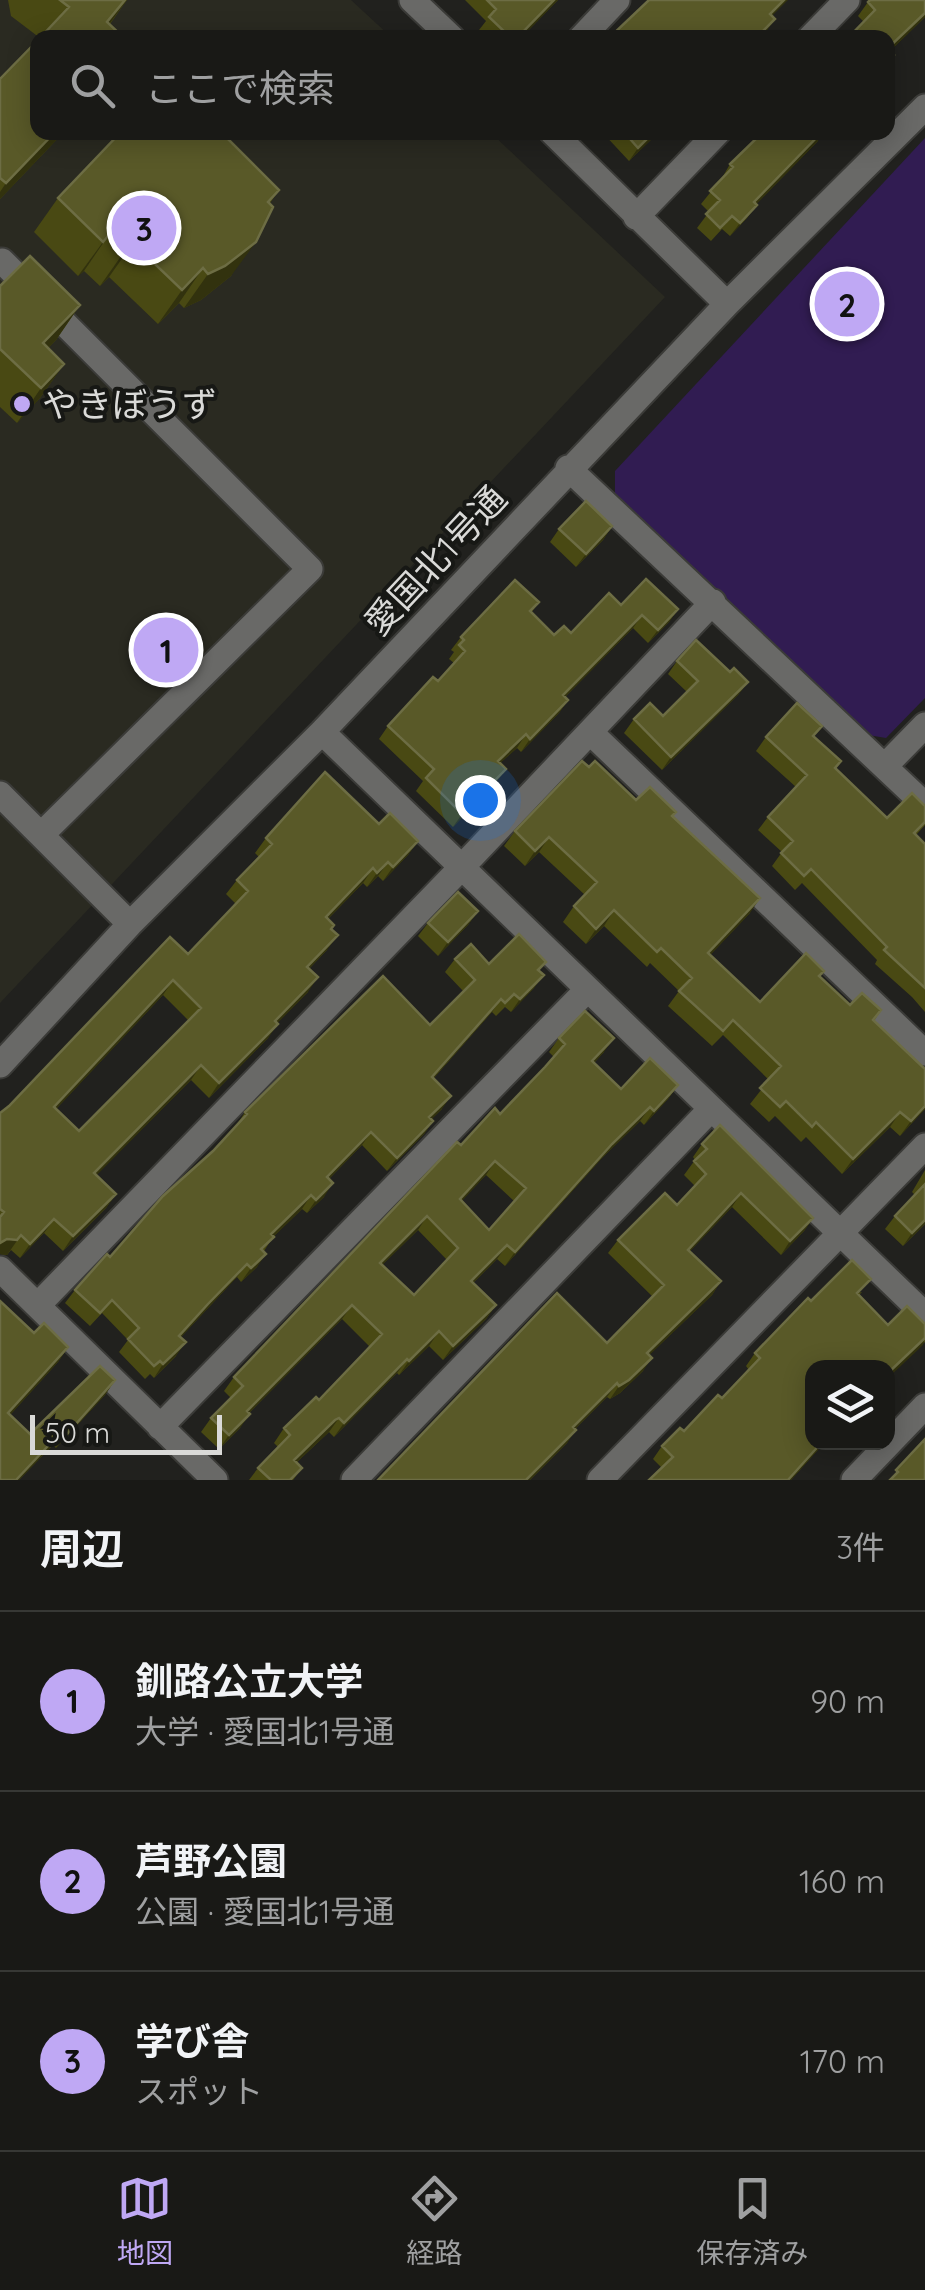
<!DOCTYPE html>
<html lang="ja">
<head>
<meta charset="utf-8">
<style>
	:root { --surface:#191916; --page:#22221f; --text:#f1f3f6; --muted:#9fa0a1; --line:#373835; --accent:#bfa8f4 }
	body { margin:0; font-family:Quicksand,"Noto Sans JP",sans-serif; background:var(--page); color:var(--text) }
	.controls { position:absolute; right:30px; bottom:30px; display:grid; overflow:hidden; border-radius:20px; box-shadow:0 5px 25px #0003 }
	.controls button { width:90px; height:90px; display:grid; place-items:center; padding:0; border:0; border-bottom:2px solid var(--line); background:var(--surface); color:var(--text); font:50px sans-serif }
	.scale { position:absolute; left:30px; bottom:25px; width:192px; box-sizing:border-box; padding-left:10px; border:5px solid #dadad8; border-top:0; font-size:28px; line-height:35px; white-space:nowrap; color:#dadad8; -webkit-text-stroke:8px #171815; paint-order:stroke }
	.you { position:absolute; left:480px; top:800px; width:35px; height:35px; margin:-25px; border:8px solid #fff; border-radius:50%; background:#1a73e8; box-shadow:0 0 0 15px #1a73e833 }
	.badge { display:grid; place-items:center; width:65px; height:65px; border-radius:50%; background:var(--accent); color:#111; font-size:32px; font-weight:700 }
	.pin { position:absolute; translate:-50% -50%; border:5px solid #fff; box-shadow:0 2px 10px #0006 }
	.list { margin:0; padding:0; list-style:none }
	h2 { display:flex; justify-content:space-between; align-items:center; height:130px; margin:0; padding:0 40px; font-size:42px }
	h2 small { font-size:32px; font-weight:400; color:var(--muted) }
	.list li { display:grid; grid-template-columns:65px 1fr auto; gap:30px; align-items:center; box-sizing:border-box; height:180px; padding:0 40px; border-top:2px solid var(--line) }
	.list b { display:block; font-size:38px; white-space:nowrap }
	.list p { margin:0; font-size:32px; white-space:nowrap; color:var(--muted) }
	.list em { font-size:32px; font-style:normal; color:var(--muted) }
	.icon { flex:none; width:55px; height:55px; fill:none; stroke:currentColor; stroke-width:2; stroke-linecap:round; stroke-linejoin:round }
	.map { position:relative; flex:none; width:925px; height:1480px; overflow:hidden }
	.search { position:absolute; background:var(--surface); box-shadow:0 5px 25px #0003; left:30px; right:30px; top:30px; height:110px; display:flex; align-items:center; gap:25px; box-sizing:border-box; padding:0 35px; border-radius:20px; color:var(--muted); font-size:38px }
	.sheet { height:670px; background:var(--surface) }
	nav { display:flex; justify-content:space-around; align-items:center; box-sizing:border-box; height:140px; border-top:2px solid var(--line); background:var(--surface); font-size:28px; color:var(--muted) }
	nav a { display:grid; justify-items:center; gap:5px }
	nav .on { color:var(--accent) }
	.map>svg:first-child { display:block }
	.built { fill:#2a2a21 }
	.green { fill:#311c52 }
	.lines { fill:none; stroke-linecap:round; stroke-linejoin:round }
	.minor-casing { stroke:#3b3b38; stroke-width:29 }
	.minor { stroke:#696967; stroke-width:25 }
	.wall { fill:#494913; fill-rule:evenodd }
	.shaded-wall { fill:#32320e }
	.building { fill:#595928; stroke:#6d6d44; stroke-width:2.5; fill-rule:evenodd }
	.poi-dot { fill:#bfa8f4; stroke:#171815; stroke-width:4 }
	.labels { text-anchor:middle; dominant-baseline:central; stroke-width:8; stroke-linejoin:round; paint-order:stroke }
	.poi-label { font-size:35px; fill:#dadad8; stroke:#171815; text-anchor:start }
	.street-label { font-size:35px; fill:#dadad8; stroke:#171815 }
</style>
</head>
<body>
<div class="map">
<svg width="925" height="1480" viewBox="0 0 925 1480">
	<rect width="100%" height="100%" fill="#21211e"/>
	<path class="built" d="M0,0H351L391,37L38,38V132L491,133L665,297L0,1003Z"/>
	<path class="green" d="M925,138V698L886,738L868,735L615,493V471Z"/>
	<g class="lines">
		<defs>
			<path id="minor" d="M412,0L452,38
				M581,38L617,0
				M810,38L847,0
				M552,132L727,304
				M636,217L718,132
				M2,261L310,569L41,835
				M568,468L925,805
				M322,732L925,1315
				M590,732L925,1053
				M885,766L925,725
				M0,794L130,924
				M0,1065L130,924L322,732L727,304L925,107
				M0,1269L215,1480
				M38,1305L460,869L713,602
				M160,1427L587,990
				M354,1480L711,1109
				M600,1480L925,1146
				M854,1480L925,1406"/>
		</defs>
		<use href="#minor" class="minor-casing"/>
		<use href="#minor" class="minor"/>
	</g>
	<path class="wall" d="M8,0H127L110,24L40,38L11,16Z
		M465,0H558L521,38H487L479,30L486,21Z
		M925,0V17L890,51L894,55L888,65V38L864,22L858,16L868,2Z
		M0,79L64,132L0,199Z
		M602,132H659L629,161Z
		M818,141L756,204L747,218L730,236L722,229L711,241L697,228L709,212L701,204L722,178L730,164Z
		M279,190L270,203L231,276L201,300L184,308L179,303L158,324L109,277L100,286L84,271L78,276L34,232L58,198Z
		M0,286L80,305L56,340L48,348L64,364L40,398L17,423L0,407Z
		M612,526L603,540L576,567L550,542L559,529Z
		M539,602L531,613L554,635L571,633L621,605L678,609L669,622L648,643L633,628L565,697L568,700L559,713L521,752L517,748L500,763L506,769L496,782L453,827L416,791L423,781L379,739L388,726L438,681L454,663L449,659L454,652L451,650L461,637Z
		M677,661L730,672L748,682L738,695L662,770L624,733L634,719L663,716L687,692L668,674Z
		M766,737H814L841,761L836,769L887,818L925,806V825L916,835L925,844V1012L912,997L875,964L877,960L802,883L795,890L772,866L782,852L758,830L768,817L796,787L756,751Z
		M589,767L636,800L676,812L672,816L750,913L710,955L760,1002L824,971L820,976L850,1005L881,1010L874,1021L925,1109L900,1136L890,1127L842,1174L806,1137L801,1142L775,1116L769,1122L750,1104L769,1080L723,1035L712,1046L668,1006L679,991L650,963L647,967L604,926L586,944L563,922L574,906L585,895L539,852L525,866L504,846L515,831Z
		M379,824L418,841L408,855L383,881L378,876L367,887L363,883L328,919L334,925L331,929L327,950L309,969L308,992L277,1023L268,1038L209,1098L191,1080L96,1175L116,1194L106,1208L63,1251L44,1233L20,1258L11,1250L7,1255L0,1254V1113L188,954L236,904L226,894L237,880L259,857L255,853L266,838ZM163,995L189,1021L79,1131L56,1109Z
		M478,911L468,925L438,956L418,936L428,923Z
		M455,959L540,971L534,988L511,1012L505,1007L496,1016L492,1012L434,1078L442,1109L431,1119L433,1121L424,1134L387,1171L362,1145L329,1179L324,1197L307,1213L302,1209L273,1237L264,1251L257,1267L241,1282L237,1277L181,1337L176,1356L154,1378L150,1374L145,1379L119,1352L128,1340L102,1313L90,1326L65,1303L75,1290L110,1257L213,1151L236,1126L245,1112L430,1025L464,992L445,972Z
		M559,1038L604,1052L594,1063L621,1089L678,1085L668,1099L644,1125L640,1121L602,1158L505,1266L497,1259L473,1283L496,1305L486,1319L443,1360L429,1346L399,1375L397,1373L334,1437L329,1432L296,1463L302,1468L293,1480H249L258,1468L278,1447L274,1443L284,1428L319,1400L370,1347L342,1319L249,1413L240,1428L219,1449L201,1432L211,1418L231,1398L224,1391L234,1377L461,1145L500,1114L554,1057L549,1052ZM486,1175L514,1201L489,1230L461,1201ZM418,1230L447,1260L414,1295L382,1265Z
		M702,1144L813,1218L804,1231L781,1255L732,1207L689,1252L721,1281L712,1295L649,1355L643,1371L620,1393L610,1399L607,1397L575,1429L567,1443L530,1480H378L607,1343L652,1296L608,1253L618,1240L677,1205L695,1186L684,1175L695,1160L693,1157Z
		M925,1170V1224L903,1246L885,1229L895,1216L915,1195L912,1192Z
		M862,1292L859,1295L888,1325L925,1324V1342L812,1442H825L791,1480H649L662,1468L653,1459L662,1446L684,1431L722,1398L749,1370L746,1366L755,1353L811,1301Z
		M0,1301L34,1333L68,1347L58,1362L10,1415L30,1434L115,1380L105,1395L56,1448L53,1445L19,1480H0Z"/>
	<path class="shaded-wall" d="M125,0H127L99,38L107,22Z
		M554,0H558L521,38H517Z
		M784,0H788L761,27L770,14Z
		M925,13V17L888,53V49Z
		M775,19L766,32L761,38H756Z
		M55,132H64L0,199V192L6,183Z
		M654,132H659L629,161L638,148Z
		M822,132L818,141L745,216L754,202Z
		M757,205L747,218L730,236L740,223Z
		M108,236L84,271L78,276L103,242Z
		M256,242L231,276L201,300L184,308L208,274Z
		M133,243L109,277L100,286L124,252Z
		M203,268L179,303L158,324L182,290Z
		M80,305L56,340L24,373L43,343Z
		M64,364L40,398L17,423L41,388Z
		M612,526L603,540L576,567L586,554Z
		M678,609L669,622L648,643L658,630Z
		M642,615L633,628L554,708L563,695Z
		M748,682L738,695L662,770L671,757Z
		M568,700L559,713L521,752L530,739Z
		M526,734L517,748L488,774L498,761Z
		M506,769L496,782L453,827L462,814Z
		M549,837L539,852L525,866L535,851Z
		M418,841L408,855L383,881L393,867Z
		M388,862L378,876L367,887L377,873Z
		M373,868L363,883L316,931L326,917Z
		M760,898L750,913L698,968L708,953Z
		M614,910L604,926L586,944L596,929Z
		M478,911L468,925L438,956L448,942Z
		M338,935L327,950L297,981L307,967Z
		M544,975L534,988L511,1012L520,999Z
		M318,977L308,992L265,1036L275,1021Z
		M173,980L163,995L44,1122L54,1107Z
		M501,999L492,1012L423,1090L432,1077Z
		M278,1024L268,1038L209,1098L219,1083Z
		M614,1038L604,1052L582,1076L592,1061Z
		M201,1065L191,1080L84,1188L94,1173Z
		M678,1085L668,1099L644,1125L654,1111Z
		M451,1096L442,1109L420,1131L429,1117Z
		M925,1106V1109L900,1136L911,1121Z
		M650,1107L640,1121L602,1158L505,1266L515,1252L612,1144Z
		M900,1112L890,1127L842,1174L853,1159Z
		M433,1121L424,1134L387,1171L397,1158Z
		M371,1132L362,1145L318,1190L327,1177Z
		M495,1161L486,1175L450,1214L460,1199Z
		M333,1183L324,1197L307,1213L316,1200Z
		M741,1193L732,1207L678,1264L688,1250Z
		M116,1194L106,1208L63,1251L73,1236Z
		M311,1195L302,1209L262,1248L271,1234Z
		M427,1216L418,1230L370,1277L380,1263Z
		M813,1218L804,1231L781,1255L790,1241Z
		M54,1219L44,1233L20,1258L30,1244Z
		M925,1220V1224L903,1246L912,1233Z
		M21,1235L7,1255L0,1254V1243L7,1239Z
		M507,1245L497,1259L461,1295L471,1281Z
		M266,1254L257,1267L241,1282L251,1268Z
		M247,1264L237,1277L170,1349L179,1336L208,1304Z
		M721,1281L712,1295L638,1366L647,1353Z
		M352,1305L342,1319L237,1425L247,1411Z
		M496,1305L486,1319L443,1360L453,1346Z
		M439,1331L429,1346L399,1375L409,1361Z
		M925,1338L923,1345L888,1378V1373Z
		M186,1342L176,1356L154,1378L163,1364Z
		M68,1347L58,1362L0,1426L8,1413Z
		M652,1358L643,1371L620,1393L610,1399L619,1386Z
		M407,1359L397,1373L334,1437L344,1423Z
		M115,1380L105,1395L56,1448L67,1434Z
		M617,1383L607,1397L564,1440L573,1427Z
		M250,1414L240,1428L219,1449L229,1435Z
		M339,1418L329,1432L284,1474L294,1460Z
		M63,1430L53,1445L19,1480H16Z
		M576,1430L567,1443L530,1480H526Z
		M822,1442H825L791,1480H788Z"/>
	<path class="building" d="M60,0H125L107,22L124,38H40L69,7Z
		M487,0H554L517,38H511L489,17L496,9Z
		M649,0H784L770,14L775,19L756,38H609Z
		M870,0H925V13L888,48L894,55L888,62V38H848L875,10L868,2Z
		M38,40V132H55L6,183L0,178V79Z
		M121,132H221L279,190L268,202L273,207L256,242L225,266L208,274L203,268L182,290L133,243L124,252L108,236L103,242L58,198Z
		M624,132H654L638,148Z
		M763,132H822L754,202L757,205L740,223L732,216L720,228L706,214L720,200L710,191L733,167L730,164Z
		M30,256L80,305L43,343L64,364L41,388L0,349V286Z
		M586,501L612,526L586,554L559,529Z
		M646,579L678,609L658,630L642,615L563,695L568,700L530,739L526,734L498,761L506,769L462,814L426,778L434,769L388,726L433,677L438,681L465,651L459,645L464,640L461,637L515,580L539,602L530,611L554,635L564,626L571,633L609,593L621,605Z
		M696,640L730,672L734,668L748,682L671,757L634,719L650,703L663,716L698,681L677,661Z
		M797,703L822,726L813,736L841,761L835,768L887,818L912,793L925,806V822L914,833L925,844V988L884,950L887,947L811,869L804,876L781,853L793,841L768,817L807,775L766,737Z
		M582,761L589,767L595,761L636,800L650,787L676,812L672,816L760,898L708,953L760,1002L806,953L824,971L819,976L850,1005L862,993L881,1010L873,1020L925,1069V1106L911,1121L900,1112L853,1159L816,1122L812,1127L786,1101L780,1107L760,1088L781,1066L733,1020L723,1031L679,991L692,978L661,948L657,952L614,910L596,929L574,906L597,882L549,837L535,851L515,831Z
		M325,772L379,824L390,813L418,841L393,867L388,862L377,873L373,868L326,917L334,925L331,929L338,935L307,967L318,977L275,1021L278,1024L219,1083L201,1065L94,1173L116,1194L73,1236L54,1219L30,1244L21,1235L17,1240L7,1239L0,1243V1217L4,1212L0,1209V1113L9,1106L170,937L188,954L248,891L237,880L272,844L266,838ZM173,980L201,1008L79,1131L54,1107Z
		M458,892L478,911L448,942L428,923Z
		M519,934L546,962L538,970L544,975L520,999L514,994L505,1003L501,999L432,1077L451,1096L429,1117L433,1121L397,1158L371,1132L327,1177L333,1183L316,1200L311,1195L271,1234L274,1237L261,1249L266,1254L251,1268L247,1264L208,1304L179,1336L186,1342L163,1364L160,1361L154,1366L128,1339L139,1328L112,1300L100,1313L75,1290L107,1254L110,1257L163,1196L213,1151L247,1114L245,1112L383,976L430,1025L475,980L455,959L471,944L489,964Z
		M585,1011L614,1038L592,1061L621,1089L650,1058L678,1085L654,1111L650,1107L612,1144L515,1252L507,1245L471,1281L496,1305L453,1346L439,1331L409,1361L407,1359L344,1423L339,1418L335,1420L294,1460L302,1468L290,1480H271L258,1468L290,1435L284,1428L316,1397L319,1400L382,1334L352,1305L247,1411L250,1414L229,1435L211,1418L243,1386L234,1377L457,1142L461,1145L495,1108L500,1114L545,1067L565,1044L559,1038ZM495,1161L526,1188L489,1230L460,1199ZM427,1216L458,1248L414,1295L380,1263Z
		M720,1125L813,1218L790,1241L741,1193L688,1250L721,1281L647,1353L652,1358L629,1380L619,1386L617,1383L573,1427L576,1430L526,1480H378L557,1293L607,1343L664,1285L618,1240L665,1193L677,1205L706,1174L694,1161L707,1149L702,1144Z
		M925,1184V1220L912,1233L895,1216Z
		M852,1260L871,1279L857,1293L888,1325L907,1306L925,1324V1338L888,1373V1368H812V1442H822L788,1480H649L673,1457L662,1446L680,1428L684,1431L718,1395L722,1398L760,1358L755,1353L808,1298L811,1301Z
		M0,1301L34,1333L44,1323L68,1347L8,1413L30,1434L100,1366L115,1380L67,1434L63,1430L16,1480H0Z
		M925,1439V1480H890L898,1472L896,1470Z"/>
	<circle class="poi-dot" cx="22" cy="404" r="10"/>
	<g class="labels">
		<g class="poi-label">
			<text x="42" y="404">やきぼうず</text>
		</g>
		<g class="street-label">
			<text transform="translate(435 560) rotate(-47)">愛国北1号通</text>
		</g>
	</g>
</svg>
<div class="controls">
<button><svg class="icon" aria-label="layers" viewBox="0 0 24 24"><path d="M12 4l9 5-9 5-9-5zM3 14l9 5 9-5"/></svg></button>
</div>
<div class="scale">50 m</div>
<div class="you"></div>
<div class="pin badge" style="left:166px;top:650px">1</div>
<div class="pin badge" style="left:847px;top:304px">2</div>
<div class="pin badge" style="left:144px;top:228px">3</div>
<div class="search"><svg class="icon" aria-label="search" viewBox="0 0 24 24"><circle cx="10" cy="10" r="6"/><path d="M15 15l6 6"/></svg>ここで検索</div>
</div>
<section class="sheet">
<h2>周辺<small>3件</small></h2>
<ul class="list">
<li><span class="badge">1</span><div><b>釧路公立大学</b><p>大学 · 愛国北1号通</p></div><em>90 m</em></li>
<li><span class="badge">2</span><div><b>芦野公園</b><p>公園 · 愛国北1号通</p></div><em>160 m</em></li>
<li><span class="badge">3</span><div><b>学び舎</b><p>スポット</p></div><em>170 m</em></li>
</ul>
</section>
<nav>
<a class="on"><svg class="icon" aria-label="map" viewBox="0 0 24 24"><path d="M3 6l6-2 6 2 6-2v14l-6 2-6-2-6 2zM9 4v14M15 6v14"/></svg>地図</a>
<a><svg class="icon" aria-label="directions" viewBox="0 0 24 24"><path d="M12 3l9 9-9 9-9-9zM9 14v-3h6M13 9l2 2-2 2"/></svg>経路</a>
<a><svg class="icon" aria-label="saved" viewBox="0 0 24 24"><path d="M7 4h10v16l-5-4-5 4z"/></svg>保存済み</a>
</nav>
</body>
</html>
